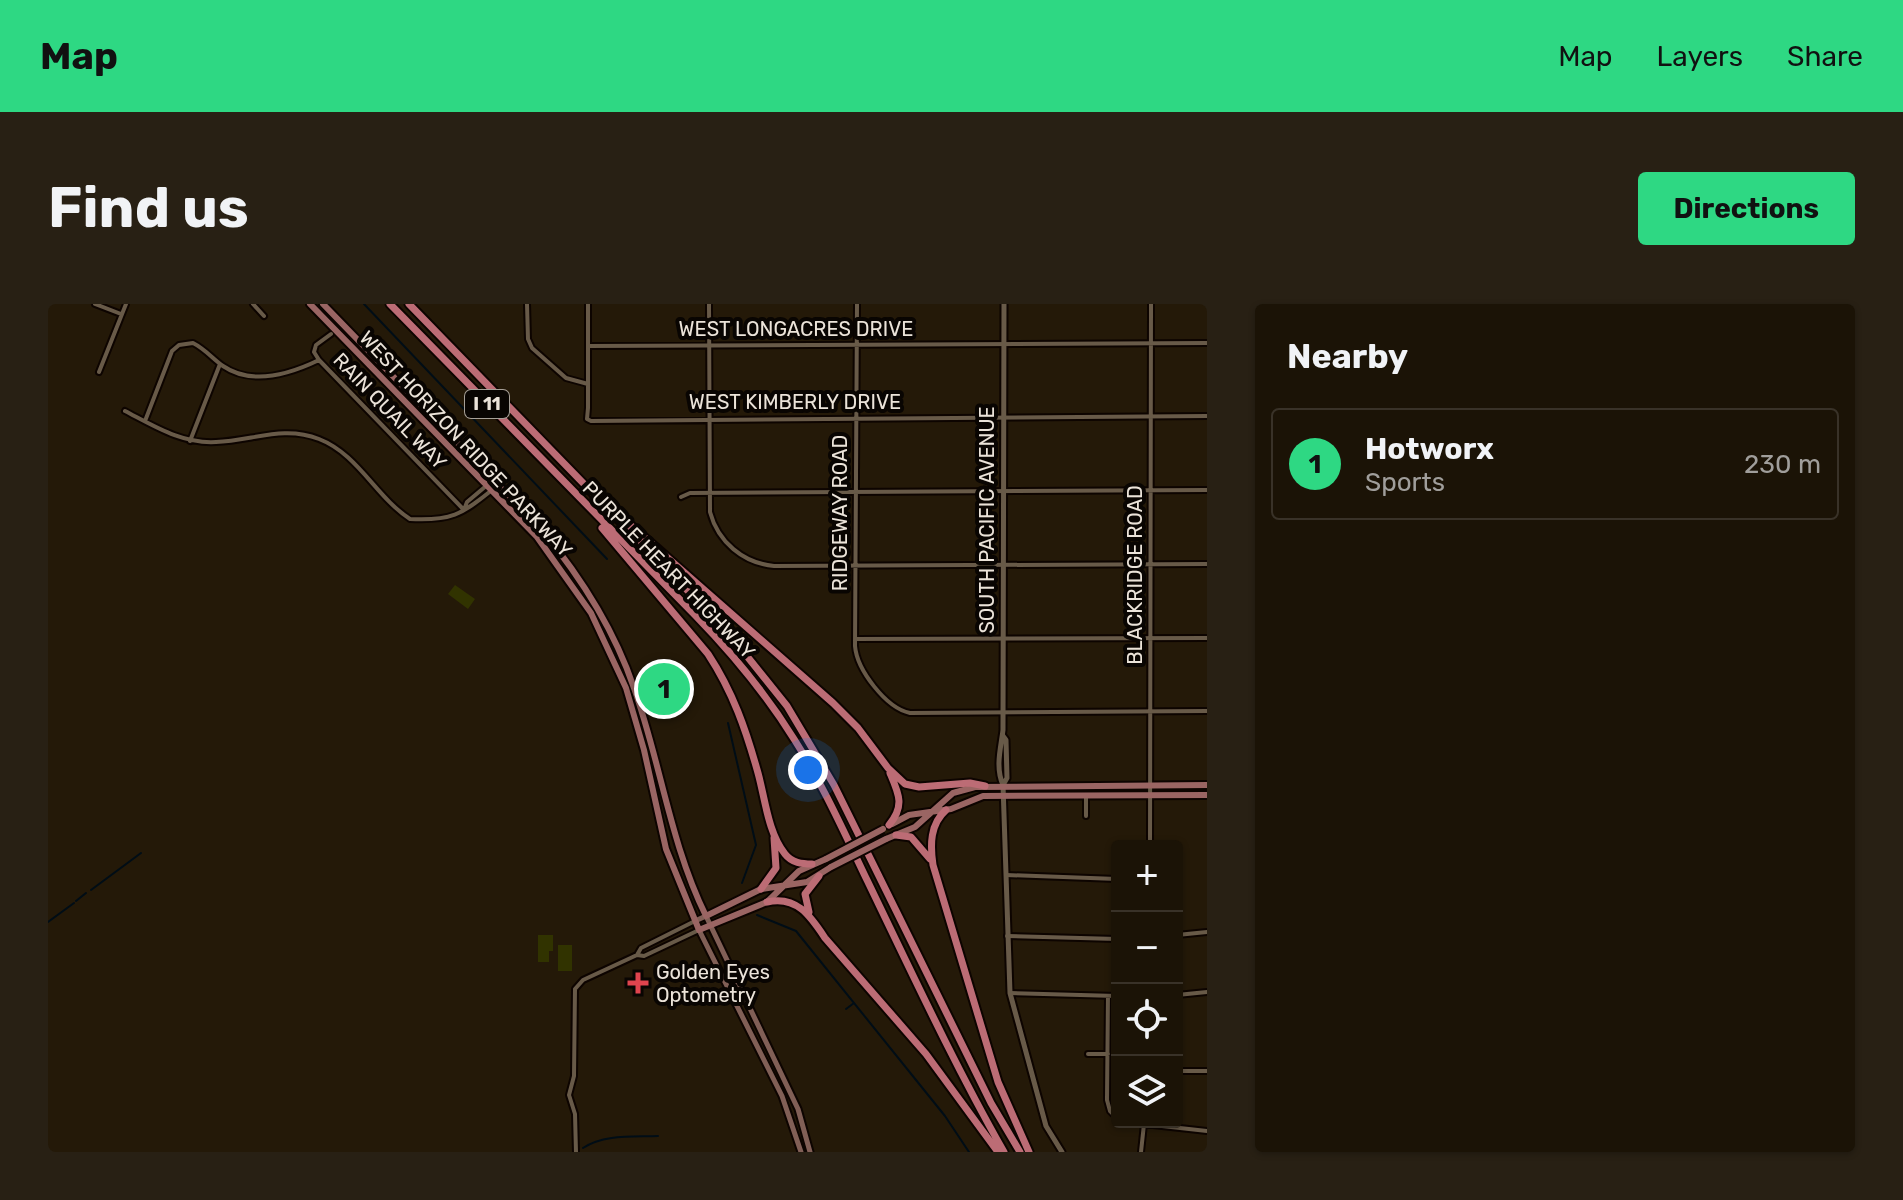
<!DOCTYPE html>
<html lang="en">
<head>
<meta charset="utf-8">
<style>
	:root { --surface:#1b1306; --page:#282014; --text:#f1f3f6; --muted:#a09e9b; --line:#393228; --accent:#2ed883 }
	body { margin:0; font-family:Rubik,sans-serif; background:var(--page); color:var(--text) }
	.controls { position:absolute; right:24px; bottom:24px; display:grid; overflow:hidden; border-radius:8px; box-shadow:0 2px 6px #0004 }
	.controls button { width:72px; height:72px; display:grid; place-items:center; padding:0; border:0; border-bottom:2px solid var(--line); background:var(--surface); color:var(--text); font:40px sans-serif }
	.you { position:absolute; left:760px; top:466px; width:28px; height:28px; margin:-20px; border:6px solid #fff; border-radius:50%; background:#1a73e8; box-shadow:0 0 0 12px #1a73e833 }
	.badge { display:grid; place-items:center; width:52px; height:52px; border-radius:50%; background:var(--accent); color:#111; font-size:26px; font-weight:700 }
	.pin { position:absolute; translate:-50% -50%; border:4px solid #fff; box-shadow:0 2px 8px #0006 }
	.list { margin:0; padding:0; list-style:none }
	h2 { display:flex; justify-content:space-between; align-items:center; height:104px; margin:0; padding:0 32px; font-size:34px }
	h2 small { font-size:26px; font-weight:400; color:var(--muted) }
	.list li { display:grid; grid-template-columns:52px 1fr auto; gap:24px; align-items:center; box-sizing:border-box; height:112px; margin:0 16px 16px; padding:0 16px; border:2px solid var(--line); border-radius:8px }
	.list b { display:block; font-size:30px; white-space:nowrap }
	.list p { margin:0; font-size:26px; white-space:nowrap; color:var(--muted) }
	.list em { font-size:26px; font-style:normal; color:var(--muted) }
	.icon { flex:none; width:44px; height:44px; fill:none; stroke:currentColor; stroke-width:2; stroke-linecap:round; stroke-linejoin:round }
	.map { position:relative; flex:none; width:1159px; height:848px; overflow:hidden; border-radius:8px }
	header { display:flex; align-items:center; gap:48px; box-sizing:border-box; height:112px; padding:0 40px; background:var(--accent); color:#111 }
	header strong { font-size:38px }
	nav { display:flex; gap:44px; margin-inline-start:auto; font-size:28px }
	.intro { display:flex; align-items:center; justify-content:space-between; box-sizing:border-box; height:192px; padding:0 48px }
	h1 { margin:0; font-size:56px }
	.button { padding:20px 36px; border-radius:8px; background:var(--accent); color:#111; font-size:28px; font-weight:700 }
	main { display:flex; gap:48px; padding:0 48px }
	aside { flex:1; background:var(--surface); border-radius:8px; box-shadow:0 2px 6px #0004 }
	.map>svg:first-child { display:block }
	.green { fill:#313300 }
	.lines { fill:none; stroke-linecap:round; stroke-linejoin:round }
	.stream { stroke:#000d16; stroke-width:2 }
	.minor-casing { stroke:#0d0400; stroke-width:8 }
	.tertiary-casing { stroke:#0d0400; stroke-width:9 }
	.secondary-casing { stroke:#0d0400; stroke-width:9 }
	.primary-casing { stroke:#0d0400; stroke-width:10 }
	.motorway-casing { stroke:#0d0400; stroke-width:11 }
	.minor { stroke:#685a48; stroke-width:4 }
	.tertiary { stroke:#685a48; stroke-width:5 }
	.secondary { stroke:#815f56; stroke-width:5 }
	.primary { stroke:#9a6563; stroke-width:6 }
	.motorway { stroke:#bc6c75; stroke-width:7 }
	.primary-bridge-casing { stroke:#0d0400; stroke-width:10; stroke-linecap:butt }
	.primary-bridge { stroke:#9a6563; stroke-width:6 }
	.health-dot { fill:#e0444e; stroke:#090502; stroke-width:3 }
	.labels { text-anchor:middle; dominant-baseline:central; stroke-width:8; stroke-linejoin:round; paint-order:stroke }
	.shield { fill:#090502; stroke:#a7a098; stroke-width:2 }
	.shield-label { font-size:18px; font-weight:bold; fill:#ebe3d9 }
	.street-label { font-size:20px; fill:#ebe3d9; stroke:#090502 }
	.poi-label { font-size:20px; fill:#ebe3d9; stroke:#090502; text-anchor:start }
</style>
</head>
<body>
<header>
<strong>Map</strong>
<nav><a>Map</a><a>Layers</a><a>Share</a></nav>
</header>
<div class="intro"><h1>Find us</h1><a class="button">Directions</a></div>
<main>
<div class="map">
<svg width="1159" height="848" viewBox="0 0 1159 848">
	<rect width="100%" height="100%" fill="#241908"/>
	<path class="green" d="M407,281L427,295L420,305L400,290Z
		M490,631H505V647H501V658H490Z
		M510,641H524V667H510Z"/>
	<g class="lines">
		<path class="stream" d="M316,0L559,255
			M680,419L708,541L694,579
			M43,586L93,549
			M28,597L38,589
			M709,611L748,627L897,812L921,848
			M0,618L26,599
			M798,705L806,699
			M535,844C556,830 585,833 610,832"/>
		<defs>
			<path id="minor" d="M47,0L73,10
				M205,0L216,12
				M479,0L480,35L484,44L518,74L540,80
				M540,0V104L539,115L543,117L1159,112
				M661,0L662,208C670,238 695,259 726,262L1159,260
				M809,0L807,342C809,366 838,404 862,409L1159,407
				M283,30L268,41L266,48L271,56L416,206
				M540,42L1159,39
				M51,68L78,0
				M77,107C106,122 134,140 168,138C204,137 235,121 271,135C310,150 328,193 362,215C403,217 413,211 444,186
				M97,117L124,47L131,41L145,39C157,45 165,55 175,62C204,82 242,70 271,56
				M142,137L172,60
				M633,193L642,189L1159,186
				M416,206L419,198L438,182
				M807,335L1159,334
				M1038,491V512
				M1102,542L1103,0
				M958,571L1069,575
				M1129,631L1159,628
				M959,632L1069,635
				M589,651L596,652L651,626
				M962,689L1069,692
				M1129,691L1159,688
				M1060,692L1059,796L1062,807L1069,814
				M1040,750H1060
				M1129,767H1159
				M1078,818L1159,827
				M528,848L527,810L521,791L526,772L527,685L535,676L589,651L593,644L647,617
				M1093,848L1096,820"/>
			<path id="tertiary" d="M956,0L955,426C953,443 947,463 955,481L962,689L998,822L1014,848
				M955,432L958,436L959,474L955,481"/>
			<path id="secondary" d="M647,617L658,612L750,805L762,848
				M651,626L734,792L753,848"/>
			<path id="primary" d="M262,0L489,233L543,309L578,384L596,446L618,545L651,626L719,598L751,567L778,555
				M275,0L493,225C533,273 566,325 586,384C613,460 622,539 658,612L713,585L759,578L783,563
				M844,520L861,511L903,505L935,492L1159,491
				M838,535L867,523L905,489L927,483L1159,481"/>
			<path id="motorway" d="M342,0L647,311C684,349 718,390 746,435C774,479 796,528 819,576C863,667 906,760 956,848
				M361,0L678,326L739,402L786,481L943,799L972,848
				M581,220L785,399L810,424L840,464L857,480L871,483L922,479L937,482
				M554,224L660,350C685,388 698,426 710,469C717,494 720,529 737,550C744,559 754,560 764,560
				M898,506C882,520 882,541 885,561L950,778L981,848
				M841,521C857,502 851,490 842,469
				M848,531L863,533L882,555
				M713,585L728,564L726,534
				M719,598C749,591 763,613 777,634L878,750L950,848
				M761,608L757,590L771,572"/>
		</defs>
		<use href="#minor" class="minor-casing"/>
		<use href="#tertiary" class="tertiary-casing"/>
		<use href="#secondary" class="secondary-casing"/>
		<use href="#primary" class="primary-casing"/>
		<use href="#motorway" class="motorway-casing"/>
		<use href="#minor" class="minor"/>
		<use href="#tertiary" class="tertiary"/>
		<use href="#secondary" class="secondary"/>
		<use href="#primary" class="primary"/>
		<use href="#motorway" class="motorway"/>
		<defs>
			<path id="primary-bridge" d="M778,555L835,525
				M783,563L838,535"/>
		</defs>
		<use href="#primary-bridge" class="primary-bridge-casing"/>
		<use href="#primary-bridge" class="primary-bridge"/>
	</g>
	<path class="health-dot" d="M586 667h8v8h8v8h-8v8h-8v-8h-8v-8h8z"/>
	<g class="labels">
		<rect class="shield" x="417" y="86" width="44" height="28" rx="6"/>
		<g class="shield-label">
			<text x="439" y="100">I 11</text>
		</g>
		<g class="street-label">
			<text x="748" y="25">WEST LONGACRES DRIVE</text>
			<text x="747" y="98">WEST KIMBERLY DRIVE</text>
			<text transform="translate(342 107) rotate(46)">RAIN QUAIL WAY</text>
			<text transform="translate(418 140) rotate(47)">WEST HORIZON RIDGE PARKWAY</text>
			<text transform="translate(792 209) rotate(-90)">RIDGEWAY ROAD</text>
			<text transform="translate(939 216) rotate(-90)">SOUTH PACIFIC AVENUE</text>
			<text transform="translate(621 266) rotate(46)">PURPLE HEART HIGHWAY</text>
			<text transform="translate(1087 271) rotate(-90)">BLACKRIDGE ROAD</text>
		</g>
		<g class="poi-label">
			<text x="608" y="668">Golden Eyes<tspan x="608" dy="23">Optometry</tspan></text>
		</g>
	</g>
</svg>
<div class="controls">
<button>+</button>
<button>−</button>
<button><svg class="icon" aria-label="locate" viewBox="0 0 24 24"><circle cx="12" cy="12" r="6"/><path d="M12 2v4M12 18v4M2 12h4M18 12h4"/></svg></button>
<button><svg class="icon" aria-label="layers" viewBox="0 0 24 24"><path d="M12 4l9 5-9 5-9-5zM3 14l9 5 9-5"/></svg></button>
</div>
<div class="you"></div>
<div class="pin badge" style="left:616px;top:385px">1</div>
</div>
<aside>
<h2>Nearby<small></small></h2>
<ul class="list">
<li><span class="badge">1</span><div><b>Hotworx</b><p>Sports</p></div><em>230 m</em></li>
</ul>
</aside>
</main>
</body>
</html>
